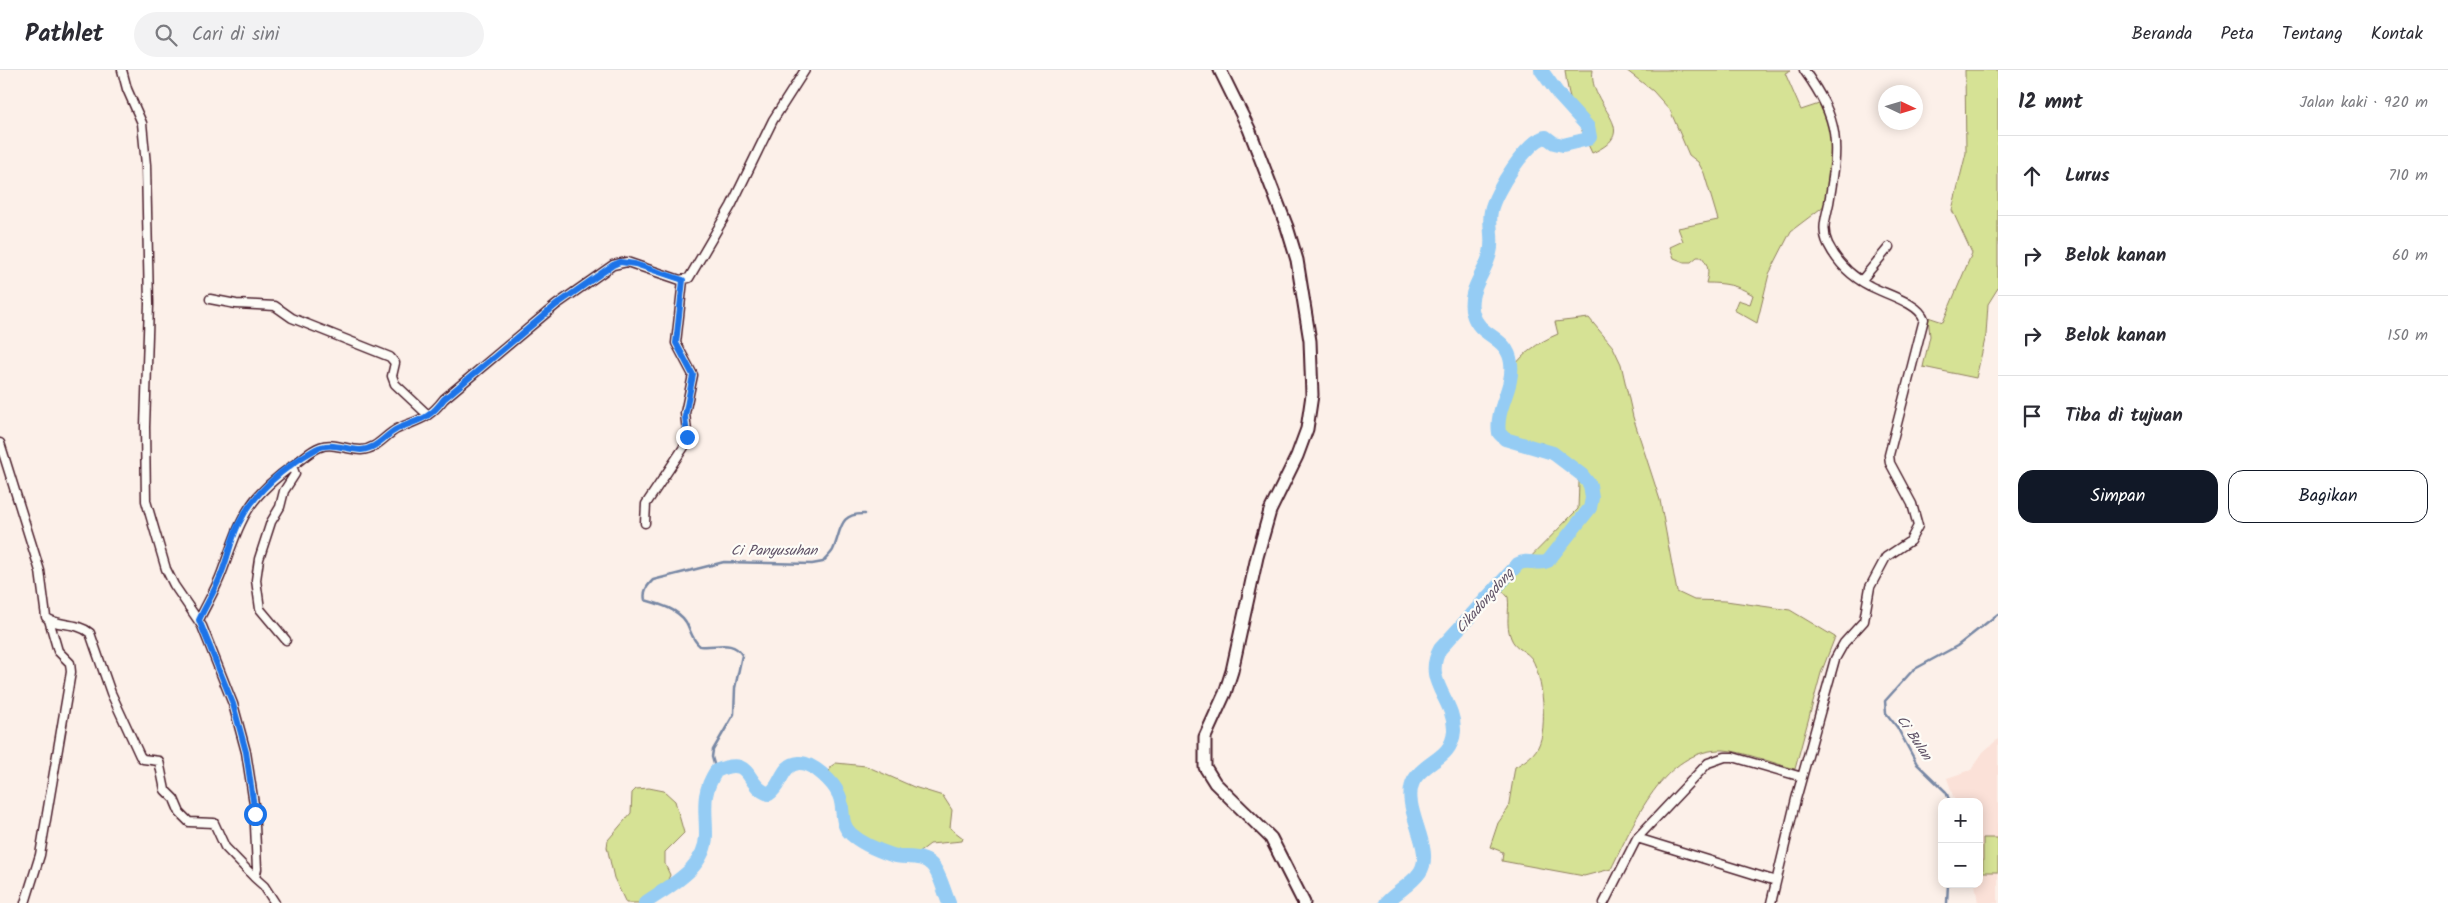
<!DOCTYPE html>
<html lang="id">
<head>
<meta charset="utf-8">
<style>
	:root { --surface:#fff; --page:#f2f2f3; --text:#2b2b33; --muted:#7c7c81; --line:#e1e1e2; --accent:#111827 }
	body { margin:0; font-family:Kalam,sans-serif; background:var(--page); color:var(--text) }
	.controls { position:absolute; right:15px; bottom:15px; display:grid; overflow:hidden; border-radius:10px; box-shadow:0 2px 12px #0003 }
	.controls button { width:45px; height:45px; display:grid; place-items:center; padding:0; border:0; border-bottom:1px solid var(--line); background:var(--surface); color:var(--text); font:25px sans-serif }
	.compass { position:absolute; left:1878px; top:15px; width:45px; height:45px; border-radius:50%; background:var(--surface); box-shadow:0 2px 12px #0003; rotate:94deg }
	.stop { position:absolute; width:15px; height:15px; margin:-11px; border:4px solid #1a73e8; border-radius:50%; background:#fff }
	.stop.end { background:#1a73e8; border-color:#fff; box-shadow:0 1px 5px #0008 }
	.list { margin:0; padding:0; list-style:none }
	h2 { display:flex; justify-content:space-between; align-items:center; height:65px; margin:0; padding:0 20px; font-size:21px }
	h2 small { font-size:16px; font-weight:400; color:var(--muted) }
	.list li { display:grid; grid-template-columns:32px 1fr auto; gap:15px; align-items:center; box-sizing:border-box; height:80px; padding:0 20px; border-top:1px solid var(--line) }
	.list b { display:block; font-size:19px; white-space:nowrap }
	.list em { font-size:16px; font-style:normal; color:var(--muted) }
	.actions { display:flex; gap:10px; padding:15px 20px }
	.actions a { flex:1; padding:11px 0; border:1px solid var(--accent); border-radius:15px; text-align:center; font-size:18px; color:var(--accent) }
	.actions .main { background:var(--accent); color:#fff }
	.icon { flex:none; width:28px; height:28px; fill:none; stroke:currentColor; stroke-width:2; stroke-linecap:round; stroke-linejoin:round }
	.map { position:relative; flex:none; width:1998px; height:833px; overflow:hidden }
	header { display:flex; align-items:center; gap:30px; box-sizing:border-box; height:70px; padding:0 25px; background:var(--surface); border-bottom:1px solid var(--line) }
	header strong { font-size:24px }
	nav { display:flex; gap:28px; margin-inline-start:auto; font-size:18px }
	.search { width:350px; height:45px; background:var(--page); display:flex; align-items:center; gap:12px; box-sizing:border-box; padding:0 18px; border-radius:28px; color:var(--muted); font-size:19px }
	main { display:flex }
	aside { flex:1; background:var(--surface) }
	.map>svg:first-child { display:block }
	.built { fill:#fbe1d8 }
	.green { fill:#d6e295; stroke:#908060 }
	.lines { fill:none; stroke-linecap:round; stroke-linejoin:round }
	.stream { stroke:#7787a4; stroke-width:2.5 }
	.river { stroke:#95ccf4; stroke-width:14 }
	.street-casing { stroke:#4a1f2b; stroke-width:11 }
	.secondary-casing { stroke:#4a1f2b; stroke-width:15 }
	.street { stroke:#fdfcf7; stroke-width:8 }
	.secondary { stroke:#fdfcf7; stroke-width:11 }
	.route { stroke:#1a73e8; stroke-width:6 }
	.labels { text-anchor:middle; dominant-baseline:central; stroke-width:4.5; stroke-linejoin:round; paint-order:stroke }
	.water-label { font-size:14px; font-style:italic; fill:#605367; stroke:#fdfcf7 }
</style>
</head>
<body>
<header>
<strong>Pathlet</strong>
<div class="search"><svg class="icon" aria-label="search" viewBox="0 0 24 24"><circle cx="10" cy="10" r="6"/><path d="M15 15l6 6"/></svg>Cari di sini</div>
<nav><a>Beranda</a><a>Peta</a><a>Tentang</a><a>Kontak</a></nav>
</header>
<main>
<div class="map">
<svg width="1998" height="833" viewBox="0 0 1998 833">
	<rect width="100%" height="100%" fill="#fcf0e9"/>
	<filter id="ink" filterUnits="userSpaceOnUse"><feTurbulence type="fractalNoise" baseFrequency=".02" numOctaves="2"/><feDisplacementMap in="SourceGraphic" scale="10" xChannelSelector="R" yChannelSelector="G"/><feConvolveMatrix kernelMatrix="1 2 1 2 8 2 1 2 1" color-interpolation-filters="sRGB"/></filter>
	<g filter="url(#ink)">
		<path class="built" d="M1998,669V833H1978L1975,814H1979V732H1955L1947,708L1971,700L1983,682Z"/>
		<path class="green" d="M1565,0H1593C1587,37 1645,60 1592,83C1579,55 1568,31 1565,0Z
			M1626,0H1791L1785,3L1801,40L1822,33L1835,70L1836,100L1824,136L1791,161L1769,204L1757,253L1734,240L1738,230L1750,234L1753,225C1737,215 1725,213 1706,213C1709,202 1709,196 1702,187H1697L1691,192H1684L1674,188L1670,177L1683,171L1678,158L1718,150L1704,103L1698,92L1689,85L1670,40L1653,21Z
			M1965,0H1998V218L1988,234L1986,265L1976,308L1923,297L1930,266L1928,247L1943,252L1972,183L1952,140L1966,83Z
			M1589,248L1613,277L1621,294L1633,347L1660,430L1677,522L1694,530L1726,531L1790,540L1835,567L1821,603L1795,699C1777,694 1740,681 1724,680C1663,678 1634,753 1611,799L1584,806L1502,791L1503,782L1490,777L1498,753L1508,739L1515,697C1524,692 1533,686 1538,677C1548,658 1543,607 1532,589C1527,581 1515,579 1511,568C1505,554 1510,541 1508,527L1500,518L1578,439L1579,412L1564,387L1542,373L1513,371L1497,356C1498,311 1515,282 1558,264L1555,252Z
			M836,693L866,696L914,717L943,726L952,740L950,758L963,768L962,771L930,774L917,784L896,788L879,786L864,776L860,768L852,762L845,744L843,723L829,706L830,697Z
			M649,718L664,721L675,731L684,763L665,782V794L670,805L666,814L647,824L641,833H626L614,808L607,777L608,770L631,743L632,723L636,719Z
			M1983,768H1998V802H1983Z"/>
		<g class="lines">
			<path class="stream" d="M716,701L712,687L713,680L734,644L735,618L742,585C733,569 715,578 700,576C692,570 691,561 686,552C678,539 659,534 645,530C643,521 647,516 653,510L724,492L812,494L823,492C826,488 831,484 833,480C842,460 838,443 865,444
				M1950,732L1946,722L1917,694L1897,657L1886,643L1885,631L1913,600L1957,576L1998,544
				M1947,833L1948,814"/>
			<path class="river" d="M645,833C669,816 707,798 706,764C706,737 701,725 716,701C754,684 744,716 769,724C782,716 781,694 799,693C813,692 834,713 839,725C845,738 839,753 851,764C861,773 880,781 892,785C904,789 922,784 932,795C940,803 944,822 949,833
				M1386,833C1396,822 1411,815 1420,802C1436,778 1399,737 1414,710C1426,690 1452,689 1454,661C1455,629 1422,612 1440,579L1518,494C1528,488 1537,496 1548,491L1590,438L1592,428L1590,415L1582,405L1553,383L1505,369L1499,363C1495,338 1514,319 1511,293C1508,266 1479,267 1473,244C1466,221 1486,203 1490,183C1494,169 1488,155 1491,141C1494,123 1528,69 1546,67L1554,73L1563,75L1588,69L1590,67L1588,57L1559,25L1541,0"/>
			<defs>
				<path id="street" d="M122,0L127,19L142,53L146,95L149,234L145,357L146,431L166,499L174,515L202,556L233,634L246,682L254,734L257,799L255,808L264,816L275,833
					M1861,211L1889,177
					M210,229L236,234L275,236L292,248L390,287L395,293L392,306L395,314L428,345
					M0,373L40,501L46,547C55,557 76,551 90,563L111,623L140,686L143,689L159,691L165,720L174,729L180,743L189,752L214,753L225,777L255,808
					M645,453L646,434L684,377L687,362L685,343L693,305L676,273L683,210
					M199,550C206,535 216,519 222,502C242,448 245,429 295,394C302,389 311,380 320,377C333,372 347,380 361,380C377,379 384,366 397,359C419,349 428,350 444,329L556,235L613,195L627,192L680,210L689,208L731,136L773,50L805,0
					M286,570L260,539L256,510L259,489L271,452L280,437L284,421L295,404L292,396
					M1637,768L1776,811
					M25,833L40,785L71,602L70,593L58,581L49,550
					M1604,833L1637,768L1708,693L1725,687H1733L1802,707
					M1771,833L1796,729L1835,589L1844,573L1864,551L1870,517L1886,487L1910,471L1918,456L1912,434L1890,393L1889,385L1924,249C1919,233 1885,224 1870,216C1852,207 1837,192 1828,174C1821,159 1826,148 1829,133C1839,73 1841,52 1804,0"/>
				<path id="secondary" d="M1220,0L1249,59L1287,157L1297,190L1310,271L1312,325L1307,359L1297,386L1270,441L1257,487L1232,601L1225,623L1205,667V697L1215,713L1271,768L1304,833"/>
			</defs>
			<use href="#street" class="street-casing"/>
			<use href="#secondary" class="secondary-casing"/>
			<use href="#street" class="street"/>
			<use href="#secondary" class="secondary"/>
		</g>
	</g>
	<g class="lines" filter="url(#ink)">
		<path class="route" d="M255,744L246,682L233,634L199,550C206,535 216,519 222,502C228,487 231,470 238,455C254,422 285,396 316,379C330,371 347,380 361,380C377,379 384,366 397,359C419,349 428,351 444,329L556,235L613,195L620,192L635,194L683,210L676,273L693,305L685,346L687,367"/>
	</g>
	<g class="labels">
		<g class="water-label">
			<text x="774" y="481">Ci Panyusuhan</text>
			<text transform="translate(1485 531) rotate(-49)">Cikadongdong</text>
			<text transform="translate(1914 668) rotate(56)">Ci Bulan</text>
		</g>
	</g>
</svg>
<div class="controls">
<button>+</button>
<button>−</button>
</div>
<svg class="compass" viewBox="-18 -18 36 36"><path d="M0-13l5 13h-10z" fill="#e53935"/><path d="M0 13l5-13h-10z" fill="#7c7c81"/></svg>
<div class="stop" style="left:255px;top:744px"></div>
<div class="stop end" style="left:687px;top:367px"></div>
</div>
<aside>
<h2>12 mnt<small>Jalan kaki · 920 m</small></h2>
<ul class="list">
<li><svg class="icon" aria-label="ahead" viewBox="0 0 24 24"><path d="M12 20V5M6 11l6-6 6 6"/></svg><div><b>Lurus</b></div><em>710 m</em></li>
<li><svg class="icon" aria-label="right" viewBox="0 0 24 24"><path d="M7 20v-9h11M14 6l5 5-5 5"/></svg><div><b>Belok kanan</b></div><em>60 m</em></li>
<li><svg class="icon" aria-label="right" viewBox="0 0 24 24"><path d="M7 20v-9h11M14 6l5 5-5 5"/></svg><div><b>Belok kanan</b></div><em>150 m</em></li>
<li><svg class="icon" aria-label="arrive" viewBox="0 0 24 24"><path d="M6 21V4h12l-3 4 3 4H6"/></svg><div><b>Tiba di tujuan</b></div></li>
</ul>
<div class="actions"><a class="main">Simpan</a><a>Bagikan</a></div>
</aside>
</main>
</body>
</html>
